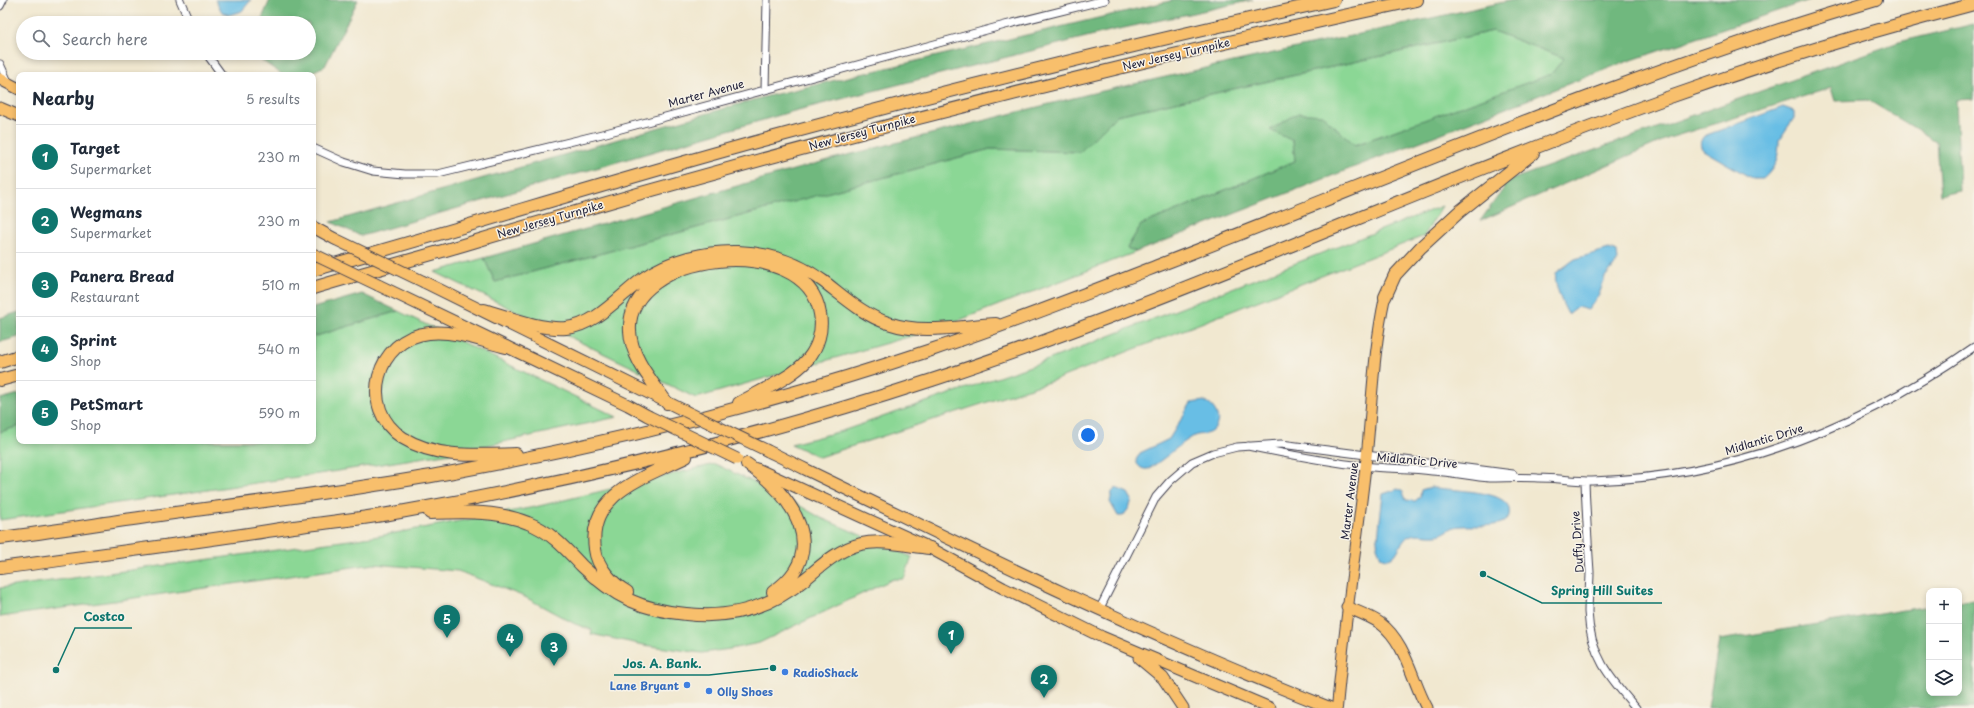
<!DOCTYPE html>
<html lang="en">
<head>
<meta charset="utf-8">
<style>
	:root { --surface:#fff; --page:#f6f6f7; --text:#1f2937; --muted:#747a83; --line:#e0e1e3; --accent:#0f766e }
	body { margin:0; font-family:"Playpen Sans",sans-serif; background:var(--page); color:var(--text) }
	.controls { position:absolute; right:12px; bottom:12px; display:grid; overflow:hidden; border-radius:8px; box-shadow:0 2px 6px #0003 }
	.controls button { width:36px; height:36px; display:grid; place-items:center; padding:0; border:0; border-bottom:1px solid var(--line); background:var(--surface); color:var(--text); font:20px sans-serif }
	.you { position:absolute; left:1088px; top:435px; width:14px; height:14px; margin:-10px; border:3px solid #fff; border-radius:50%; background:#1a73e8; box-shadow:0 0 0 6px #1a73e833 }
	.badge { display:grid; place-items:center; width:26px; height:26px; border-radius:50%; background:var(--accent); color:#fff; font-size:13px; font-weight:700 }
	.pin { position:absolute; translate:-50% -33px; filter:drop-shadow(0 1px 2px #0008) }
	.pin::after { content:''; position:absolute; top:21px; width:14px; height:12px; background:inherit; clip-path:polygon(0 0,100% 0,50% 100%) }
	.list { margin:0; padding:0; list-style:none }
	h2 { display:flex; justify-content:space-between; align-items:center; height:52px; margin:0; padding:0 16px; font-size:17px }
	h2 small { font-size:13px; font-weight:400; color:var(--muted) }
	.list li { display:grid; grid-template-columns:26px 1fr auto; gap:12px; align-items:center; box-sizing:border-box; height:64px; padding:0 16px; border-top:1px solid var(--line) }
	.list b { display:block; font-size:15px; white-space:nowrap }
	.list p { margin:0; font-size:13px; white-space:nowrap; color:var(--muted) }
	.list em { font-size:13px; font-style:normal; color:var(--muted) }
	.icon { flex:none; width:22px; height:22px; fill:none; stroke:currentColor; stroke-width:2; stroke-linecap:round; stroke-linejoin:round }
	.map { position:relative; flex:none; width:1974px; height:708px; overflow:hidden }
	.search { position:absolute; background:var(--surface); box-shadow:0 2px 6px #0003; left:16px; top:16px; width:300px; height:44px; display:flex; align-items:center; gap:10px; box-sizing:border-box; padding:0 14px; border-radius:22px; color:var(--muted); font-size:15px }
	.panel { position:absolute; background:var(--surface); box-shadow:0 2px 6px #0003; left:16px; top:72px; width:300px; height:372px; border-radius:8px }
	.map>svg:first-child { display:block }
	.green { fill:#8bd795; stroke:#567c68 }
	.forest { fill:#70b87e; stroke:#496d5c }
	.water { fill:#68bee5; stroke:#457090 }
	.lines { fill:none; stroke-linecap:round; stroke-linejoin:round }
	.minor-casing { stroke:#414051; stroke-width:9 }
	.primary-casing { stroke:#414051; stroke-width:12 }
	.trunk-casing { stroke:#414051; stroke-width:13 }
	.motorway-casing { stroke:#414051; stroke-width:14 }
	.minor { stroke:#fff; stroke-width:7 }
	.primary { stroke:#f8bf6c; stroke-width:10 }
	.trunk { stroke:#f8bf6c; stroke-width:11 }
	.motorway { stroke:#f8bf6c; stroke-width:12 }
	.trunk-bridge-casing { stroke:#414051; stroke-width:13; stroke-linecap:butt }
	.trunk-bridge { stroke:#f8bf6c; stroke-width:11 }
	.shop-dot { fill:#3f7fe0; stroke:#f7f3e8; stroke-width:1.5 }
	.labels { text-anchor:middle; dominant-baseline:central; stroke-width:3; stroke-linejoin:round; paint-order:stroke }
	.street-label { font-size:11px; fill:#22223b; stroke:#f7f3e8 }
	.shop-label { font-size:11px; font-weight:bold; fill:#366cbe; stroke:#f7f3e8; text-anchor:start }
	.leader { fill:none; stroke:#0f766e; stroke-width:1.5 }
	.callout-dot { fill:#0f766e; stroke:#f7f3e8; stroke-width:1.5 }
	.callout-label { font-size:12px; text-anchor:middle; font-weight:bold; fill:#0f766e; stroke:#f7f3e8; stroke-width:3; stroke-linejoin:round; paint-order:stroke }
</style>
</head>
<body>
<div class="map">
<svg width="1974" height="708" viewBox="0 0 1974 708">
	<rect width="100%" height="100%" fill="#f7f3e8"/>
	<filter id="ink" filterUnits="userSpaceOnUse"><feTurbulence type="fractalNoise" baseFrequency=".025" numOctaves="2"/><feDisplacementMap in="SourceGraphic" scale="8" xChannelSelector="R" yChannelSelector="G"/><feConvolveMatrix kernelMatrix="1 2 1 2 8 2 1 2 1" color-interpolation-filters="sRGB"/></filter>
	<filter id="wash" filterUnits="userSpaceOnUse"><feTurbulence type="fractalNoise" baseFrequency=".012" numOctaves="4" result="noise"/><feDisplacementMap in="SourceGraphic" scale="16" xChannelSelector="R" yChannelSelector="G"/><feGaussianBlur stdDeviation="0.9" result="paint"/><feColorMatrix in="noise" values="0 0 0 0 0 0 0 0 0 0 0 0 0 0 0 0 0 1.4 0 .05"/><feComposite in="paint" operator="in"/></filter>
	<g filter="url(#wash)">
		<rect width="100%" height="100%" fill="#f1e8d0"/>
		<path class="green" d="M1493,31L1564,58L1552,74L1355,145L1322,115L1293,141L1295,161L1141,225L1127,248L1136,252L939,328L696,398L435,272L484,258L495,282L990,149L1080,152L1117,115Z
			M1442,206L1424,236L1055,380L819,457L791,444L842,431L1048,360Z
			M398,311L617,417L457,452L325,473L0,520V432L19,426V441H313V337Z
			M715,464L783,496L821,518L912,557L904,579H893L759,643L730,649L702,653L644,645L591,634L592,630L575,624L525,597L458,571L374,564L0,617V588L379,536L535,507Z"/>
		<path class="forest" d="M270,0H358L325,66L305,75H283L251,53H309V23H260Z
			M1174,0H1253L1110,31L794,111L361,236L331,222L764,97Z
			M1513,0H1810L1617,65L1136,252L1127,248L1141,225L1295,161L1293,141L1270,130L1298,113L1322,115L1355,145L1551,74L1564,58L1493,31L1117,115L1080,152L990,149L495,282L484,258L832,159L1089,94Z
			M1974,24V99L1956,100L1960,191L1940,195L1936,141L1868,100L1835,101L1831,88L1669,138L1480,221L1504,188L1499,184L1899,42Z
			M362,294L398,311L313,337V308Z
			M19,312V337L0,342V318Z
			M19,394V426L0,432V399Z
			M1974,599V708H1708L1719,640L1929,606V693H1959V602Z"/>
		<path class="water" d="M215,0H251L242,11L229,15L222,12Z
			M1783,107L1794,111V118L1779,140C1779,156 1776,168 1763,179H1753L1703,150C1699,145 1700,141 1704,136Z
			M1609,249L1617,252L1618,261L1605,277L1599,295L1588,310L1577,307L1568,314C1563,306 1553,282 1556,273L1575,259Z
			M1204,401C1214,405 1223,419 1214,429C1208,436 1201,433 1194,436C1178,445 1164,460 1148,469C1142,470 1137,466 1136,460L1140,453L1169,439L1191,403Z
			M1431,487C1448,491 1506,489 1509,509C1514,533 1468,523 1455,527C1448,529 1444,535 1436,535C1427,536 1417,532 1409,536C1398,542 1397,566 1381,557L1377,547L1383,494L1398,489L1403,492L1406,500L1415,501L1420,497L1421,490Z
			M1116,488L1128,493L1132,500L1129,508L1123,516H1118L1110,502L1112,492Z"/>
	</g>
	<g filter="url(#ink)">
		<g class="lines">
			<defs>
				<path id="minor" d="M180,0L190,23
					M0,6L3,0
					M206,53L222,75
					M0,64L9,84
					M765,89L767,0
					M313,148L344,162L373,171L405,174H438L606,133L1005,25L1105,0
					M1248,446C1286,454 1325,462 1364,466C1386,469 1410,468 1432,471C1451,472 1470,476 1489,478C1505,478 1522,477 1538,478C1556,478 1574,481 1592,481C1733,477 1860,427 1974,347
					M1585,481C1586,511 1588,542 1590,572C1590,585 1588,599 1588,612C1590,655 1609,677 1636,708
					M1099,610L1156,497L1170,481L1192,462L1213,453L1237,447L1281,444L1513,474"/>
				<path id="primary" d="M1337,708C1344,626 1357,544 1366,462C1372,407 1373,351 1385,297"/>
				<path id="trunk" d="M0,79L19,89
					M0,108L19,116
					M313,227L335,239
					M424,282L685,411
					M378,285L628,405L648,416
					M768,451C953,541 1139,633 1331,708
					M757,469L930,548L1003,588L1102,637L1270,708
					M1347,607C1358,612 1370,616 1380,623C1406,642 1412,681 1427,708
					M1139,658L1163,678L1183,708"/>
				<path id="motorway" d="M313,270C465,228 615,180 767,139C955,88 1144,42 1334,0
					M313,288C366,272 420,258 473,242C785,149 1099,68 1417,0
					M1385,297L1395,275L1421,247L1459,212L1533,153
					M484,310C508,317 541,330 566,328C597,325 620,295 644,278C670,260 706,251 738,252C768,253 798,263 823,281C843,296 863,315 888,323C923,335 960,326 996,324
					M506,347C482,341 454,330 429,333C376,338 357,409 403,438C437,459 478,455 516,454
					M0,362L19,356
					M0,380L19,375
					M667,403C652,381 631,358 630,331C625,251 807,230 820,314C823,330 818,347 808,359C792,378 760,391 739,403
					M747,464C793,495 832,552 773,592
					M430,513C463,512 497,510 528,523C550,531 566,549 582,566C614,597 642,610 686,614C730,619 771,607 805,579C822,565 839,549 861,544C882,539 908,546 930,548
					M0,538C49,532 97,524 146,517C247,503 348,491 448,473C613,443 776,402 934,349C1012,323 1088,293 1165,263C1401,172 1633,71 1876,0
					M0,568C96,555 192,543 287,528C325,522 363,519 400,512C581,480 758,437 932,380C1182,298 1420,187 1667,98C1768,62 1870,31 1974,4
					M627,592C612,583 597,567 595,549C587,493 646,477 686,457"/>
			</defs>
			<use href="#minor" class="minor-casing"/>
			<use href="#primary" class="primary-casing"/>
			<use href="#trunk" class="trunk-casing"/>
			<use href="#motorway" class="motorway-casing"/>
			<use href="#minor" class="minor"/>
			<use href="#primary" class="primary"/>
			<use href="#trunk" class="trunk"/>
			<use href="#motorway" class="motorway"/>
			<defs>
				<path id="trunk-bridge" d="M335,239L424,282
					M313,254L378,285
					M685,411L768,451
					M648,416L737,459"/>
			</defs>
			<use href="#trunk-bridge" class="trunk-bridge-casing"/>
			<use href="#trunk-bridge" class="trunk-bridge"/>
		</g>
	</g>
	<g class="shop-dot">
		<circle cx="785" cy="672" r="4"/>
		<circle cx="687" cy="685" r="4"/>
		<circle cx="709" cy="691" r="4"/>
	</g>
	<g class="labels">
		<g class="street-label">
			<text transform="translate(1176 54) rotate(-13)">New Jersey Turnpike</text>
			<text transform="translate(706 93) rotate(-15)">Marter Avenue</text>
			<text transform="translate(862 132) rotate(-15)">New Jersey Turnpike</text>
			<text transform="translate(550 219) rotate(-16)">New Jersey Turnpike</text>
			<text transform="translate(1764 439) rotate(-17)">Midlantic Drive</text>
			<text transform="translate(1417 460) rotate(5)">Midlantic Drive</text>
			<text transform="translate(1349 501) rotate(-83)">Marter Avenue</text>
			<text transform="translate(1577 542) rotate(-94)">Duffy Drive</text>
		</g>
		<g class="shop-label">
			<text x="793" y="672">RadioShack</text>
			<text x="679" y="685" text-anchor="end">Lane Bryant</text>
			<text x="717" y="691">Olly Shoes</text>
		</g>
	</g>
	<path class="leader" d="M1483 574L1542 603H1662M56 670L75 628H132M773 668L709 675H614"/>
	<g class="callout-dot">
		<circle cx="1483" cy="574" r="4"/>
		<circle cx="56" cy="670" r="4"/>
		<circle cx="773" cy="668" r="4"/>
	</g>
	<g class="callout-label">
		<text x="1602" y="595">Spring Hill Suites</text>
		<text x="104" y="621">Costco</text>
		<text x="662" y="668">Jos. A. Bank.</text>
	</g>
</svg>
<div class="controls">
<button>+</button>
<button>−</button>
<button><svg class="icon" aria-label="layers" viewBox="0 0 24 24"><path d="M12 4l9 5-9 5-9-5zM3 14l9 5 9-5"/></svg></button>
</div>
<div class="you"></div>
<div class="pin badge" style="left:951px;top:654px">1</div>
<div class="pin badge" style="left:1044px;top:698px">2</div>
<div class="pin badge" style="left:554px;top:666px">3</div>
<div class="pin badge" style="left:510px;top:657px">4</div>
<div class="pin badge" style="left:447px;top:638px">5</div>
<div class="search"><svg class="icon" aria-label="search" viewBox="0 0 24 24"><circle cx="10" cy="10" r="6"/><path d="M15 15l6 6"/></svg>Search here</div>
<section class="panel">
<h2>Nearby<small>5 results</small></h2>
<ul class="list">
<li><span class="badge">1</span><div><b>Target</b><p>Supermarket</p></div><em>230 m</em></li>
<li><span class="badge">2</span><div><b>Wegmans</b><p>Supermarket</p></div><em>230 m</em></li>
<li><span class="badge">3</span><div><b>Panera Bread</b><p>Restaurant</p></div><em>510 m</em></li>
<li><span class="badge">4</span><div><b>Sprint</b><p>Shop</p></div><em>540 m</em></li>
<li><span class="badge">5</span><div><b>PetSmart</b><p>Shop</p></div><em>590 m</em></li>
</ul>
</section>
</div>
</body>
</html>
